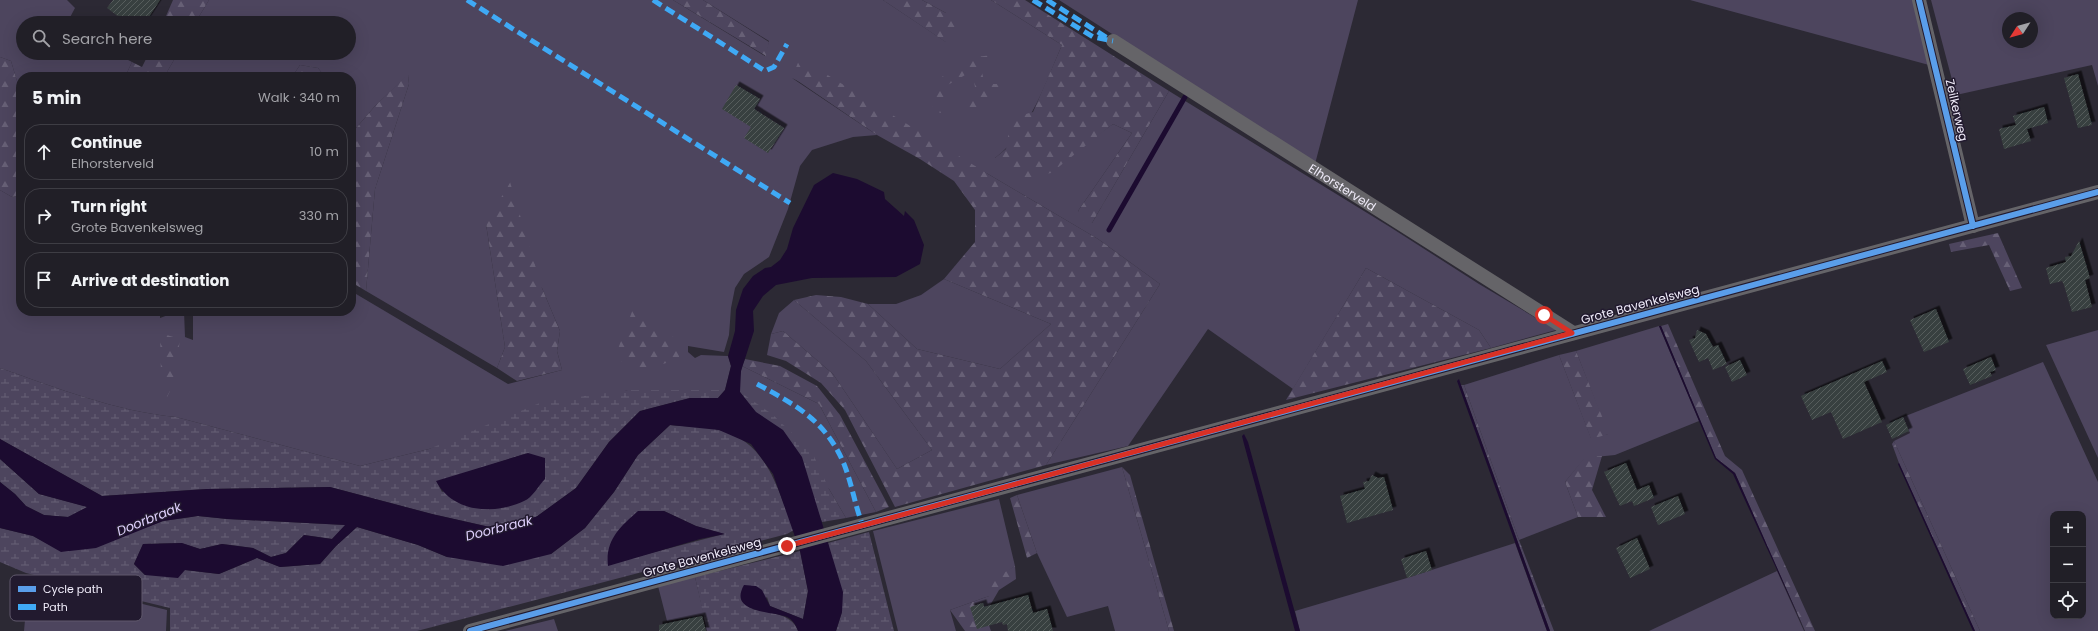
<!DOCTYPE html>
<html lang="en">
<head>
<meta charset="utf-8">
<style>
	:root { --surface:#211f27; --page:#2d2c33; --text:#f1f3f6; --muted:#a2a2a7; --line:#3e3d44 }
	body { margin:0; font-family:Poppins,sans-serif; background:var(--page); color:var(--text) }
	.controls { position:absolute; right:12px; bottom:12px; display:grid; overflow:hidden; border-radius:8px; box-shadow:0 4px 16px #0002 }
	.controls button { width:36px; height:36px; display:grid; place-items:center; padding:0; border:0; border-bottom:1px solid var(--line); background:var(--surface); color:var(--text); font:20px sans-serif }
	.compass { position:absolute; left:2002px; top:12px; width:36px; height:36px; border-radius:50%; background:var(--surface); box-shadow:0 4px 16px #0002; rotate:234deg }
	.stop { position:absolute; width:12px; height:12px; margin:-9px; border:3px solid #d93025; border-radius:50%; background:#fff }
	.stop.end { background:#d93025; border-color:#fff; box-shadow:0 1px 4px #0008 }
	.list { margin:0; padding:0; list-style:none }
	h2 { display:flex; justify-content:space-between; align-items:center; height:52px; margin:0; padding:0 16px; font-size:17px }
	h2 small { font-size:13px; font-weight:400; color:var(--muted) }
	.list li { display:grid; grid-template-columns:26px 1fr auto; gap:12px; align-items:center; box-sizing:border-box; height:56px; margin:0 8px 8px; padding:0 8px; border:1px solid var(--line); border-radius:16px }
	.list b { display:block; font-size:15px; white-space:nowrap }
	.list p { margin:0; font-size:13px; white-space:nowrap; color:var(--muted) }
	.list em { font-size:13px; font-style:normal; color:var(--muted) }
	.icon { flex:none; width:22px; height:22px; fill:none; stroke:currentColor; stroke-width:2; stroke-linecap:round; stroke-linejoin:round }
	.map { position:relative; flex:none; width:2098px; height:631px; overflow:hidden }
	.search { position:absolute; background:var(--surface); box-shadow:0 4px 16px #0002; left:16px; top:16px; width:340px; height:44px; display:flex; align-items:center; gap:10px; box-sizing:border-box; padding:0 14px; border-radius:22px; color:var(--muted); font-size:15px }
	.panel { position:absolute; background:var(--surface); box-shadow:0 4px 16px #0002; left:16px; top:72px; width:340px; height:244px; border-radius:16px }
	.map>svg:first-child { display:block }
	.grass { fill:#4d455e; fill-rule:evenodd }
	.forest { fill:url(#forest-firs) }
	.wetland { fill:url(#wetland-marsh); fill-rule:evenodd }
	.water { fill:#1c0b30 }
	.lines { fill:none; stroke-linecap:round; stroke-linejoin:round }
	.stream { stroke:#1c0b30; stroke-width:5 }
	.building { fill:url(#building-hatch); filter:url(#shadow) }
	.street { stroke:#656468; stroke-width:14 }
	.quiet { stroke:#3fa9f5; stroke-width:5; stroke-dasharray:10 5; stroke-linecap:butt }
	.cycleway-casing { stroke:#221a2f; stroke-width:8 }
	.cycleway { stroke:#5a9eea; stroke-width:6 }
	.route { stroke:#d93025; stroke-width:5 }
	.labels { text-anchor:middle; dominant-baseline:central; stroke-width:3; stroke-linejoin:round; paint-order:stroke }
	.street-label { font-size:12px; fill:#f0ecfa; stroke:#221a2f }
	.water-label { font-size:13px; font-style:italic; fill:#dfd0fd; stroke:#221a2f }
	.key { fill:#221a2f; stroke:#60596c; stroke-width:1 }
	.key-label { font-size:11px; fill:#f0ecfa }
</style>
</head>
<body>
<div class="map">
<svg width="2098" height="631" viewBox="0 0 2098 631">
	<defs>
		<pattern id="forest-firs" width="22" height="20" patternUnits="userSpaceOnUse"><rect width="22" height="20" fill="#4d455e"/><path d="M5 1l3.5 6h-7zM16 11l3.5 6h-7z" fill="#676076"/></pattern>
		<pattern id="wetland-marsh" width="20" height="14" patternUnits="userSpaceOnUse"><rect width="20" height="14" fill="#4d455e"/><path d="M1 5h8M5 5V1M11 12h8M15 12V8" fill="none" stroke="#676076"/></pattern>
		<pattern id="building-hatch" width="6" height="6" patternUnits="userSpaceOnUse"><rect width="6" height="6" fill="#394140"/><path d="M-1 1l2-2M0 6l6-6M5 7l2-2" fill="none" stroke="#565d5c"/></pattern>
		<filter id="shadow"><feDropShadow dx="3.5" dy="-3.5" stdDeviation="0" flood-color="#0009"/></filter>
	</defs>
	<rect width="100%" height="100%" fill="#2c2934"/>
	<path class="grass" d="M0,0H67L75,8L67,23H23V53H115L132,62L125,77H21V87L19,88L11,61L0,57Z
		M209,0H673L765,56L769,41L703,0H883L946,42V13L922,0H991L1062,45C1045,84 1030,131 995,158L1088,142L1113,124L1132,133L1078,211L1092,223L1169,91L1390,227L1479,284L1556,330L1491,348L1479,330L1366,268L1293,389L1208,329L1128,446L1046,465L1160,284L1098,239L988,174L792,78L877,135L853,137L812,150L800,166L788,209L769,257L744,274L735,288L731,308L729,335L724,352L688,346V352L695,358L701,355L728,356L731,366L725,390H628L429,449L360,466L176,417C115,411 57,388 0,368V190L12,197L21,195V311H160V318L168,315V311H184L185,337L193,340V311H351V291L508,384L562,370L557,351L560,331L542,288L486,224L505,347L497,368L366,291L375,189L409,84L408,75L375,106L351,134V77H325L318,68L300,65L292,77H164L178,53H349V23H195Z
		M1060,0H1358L1315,164L1059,0Z
		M1690,0H1913L1929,65Z
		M1931,0H2098V86L2092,65L1956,95ZM2008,18H2032V42H2008Z
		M944,279L1051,324L1000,369L917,349L868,304H896L921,295Z
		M794,300L866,361L932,450L897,469L833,374L783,331L771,334L779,313Z
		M1659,326L1699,421L1615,455L1585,458L1565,482L1578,517L1519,540L1464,385L1559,355L1591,438L1608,434L1576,351Z
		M2098,330V458L2046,345Z
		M2043,362L2098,482V631H1980L1894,441L1910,433L1903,417ZM2053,514H2083V616H2053Z
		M742,366L819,404L876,512L846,518L829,489L740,392L739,380Z
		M1122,467L1169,631H1115L1108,606L1067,617L1037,553L1017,495Z
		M999,499L1015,566L1004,574L989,596L950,610L956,631H898L873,531Z
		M1515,543L1547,631H1300L1295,611L1407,578Z
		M1777,571L1804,631H1649Z
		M29,576L167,610L166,631H24Z
		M695,577L704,615L667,621L658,586Z
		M554,619L558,631H505Z"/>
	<path class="forest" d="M173,0H209L195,23H163Z
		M673,0H703L769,42L766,56Z
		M883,0H922L946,13L959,24L947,43Z
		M991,0H1025L1169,91L1092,223L1084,222L1078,211L1132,133L1113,124L1051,173L1022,179L995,158L1006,149L1011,118L1033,112L1062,45Z
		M149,53H178L164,77H125L132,62L142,67Z
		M993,55L992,60L981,69L985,84H1000L1004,91L991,104L967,109L960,105L975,87L972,71L946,86L941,113L932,110L938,80L967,58Z
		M0,57L11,61L19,88L21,87V195L12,197L0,190Z
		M800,58L988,174L1098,239L1160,284L1046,465L895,507L845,410L821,383L786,361L767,355L771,334L783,331L833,374L897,469L932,450L866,361L794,300L816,295L841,297L868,304L917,349L1000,369L1051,324L944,279L975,242V210L954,181L920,159L877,135L792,77Z
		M300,65L318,68L325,77H292Z
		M408,74L409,84L375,189L366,291L351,282V134L375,106Z
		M510,182L542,288L560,331L557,351L562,370L517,381L497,368L505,347L486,224Z
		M1998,233L2022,288L2010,291L1989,245L1951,252L1949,244Z
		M1366,268L1479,330L1491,348L1286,400Z
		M633,309L679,341V359L637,372L615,357Z
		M1668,324L1725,456L1742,470L1815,631H1805L1735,473L1716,458L1661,326Z
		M160,333L180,339L174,383L167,397L161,374Z
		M1576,351L1609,434L1591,439L1559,355Z
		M745,359L780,366L817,386L840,415L889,507L876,512L819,404L742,366Z
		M1461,385H1464L1519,540L1554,631H1550Z
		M1894,441L1980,631H1975L1899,463L1892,444Z
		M1602,456L1592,490L1606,517H1578L1565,482L1585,457Z
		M1122,467L1130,475L1174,631H1169Z
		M1017,495L1037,553L1027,558L1010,498Z
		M1015,566L1016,579L999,590L985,614L991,631H965L950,610L989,596L988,582Z"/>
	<path class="wetland" d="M0,368C57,388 115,411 176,417L360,466L429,449L542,402L628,390H725L718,398H690L640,411L609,442L576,488L525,525L503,530L432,514L330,487L207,489L102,496L0,439ZM528,453L442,492L437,482Z
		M740,392L772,414L812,452L829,489L846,518L822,522L812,497L783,430L755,412Z
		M670,425C686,427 704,426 719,430C768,442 777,489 794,530L787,534L417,631H170V608L26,573L0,562V528L33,536L61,551L134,532L163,521L198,516L228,519L346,525L332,539L304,535L286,553L271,557L253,548L222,544L200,549L181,543L143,544L134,564L145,575L185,570L219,574L257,558L280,567L320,564L336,546L357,527L418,545L447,557L551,554L585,528L614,492L638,455ZM664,511L696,526L724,534L628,559Z
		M0,459L39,494L88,507L68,517L44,515L26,506L15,494L0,482Z
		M869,532L894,631H836L842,612L828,543Z
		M800,551L808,591L803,619L770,606L767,597L752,609C769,613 792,613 798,631H707L695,577Z"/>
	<path class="water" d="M833,173L857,179L884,192L885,199L904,216L905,211L914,220L924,245L920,264L896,277L812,278L776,285L763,296L753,311L754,331L741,371L740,392L756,412L783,430L802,457L843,592L842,612L836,631H798C796,625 793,620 787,617C771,611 728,613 744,585L756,586L762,590L770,606L803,619L808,591L800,551L773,474L751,444L719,430L670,425L638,455L614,492L585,528L551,554L503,566L447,557L418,545L357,527L336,546L320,564L280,567L257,558L219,574L185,570L178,578L145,575L134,564L143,544L182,543L200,549L222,544L253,548L271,557L286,553L304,535L332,539L345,525L227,519L198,516L163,521L96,548L61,552L33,536L0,528V482L15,494L26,506L44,515L68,517L87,507L39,494L0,459V439L102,496L207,489L330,487L432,514L503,530L525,525L576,488L609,442L640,411L690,398H718L725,390L731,366L728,356L735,331L736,310L743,289L753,276L765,268L771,267L780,260L787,249L793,228L814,185Z
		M1659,326H1661L1716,458L1735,473L1805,631L1733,474L1715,459Z
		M1459,379L1461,385L1550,631H1547L1457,381Z
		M1244,434L1248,442L1300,631H1295L1244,444L1242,436Z
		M528,453L545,458V479C539,485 532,498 524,501C494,515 453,513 436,481Z
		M1899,463L1975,631H1973L1898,464Z
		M638,511H664L696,526L725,534L700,539L608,566C605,540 620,527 638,511Z"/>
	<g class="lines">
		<path class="stream" d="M1109,230L1185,97
			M489,529L538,519"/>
	</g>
	<path class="building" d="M113,0H160L145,23H127L107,8Z
		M2078,74L2092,125L2078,128L2064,78Z
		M736,85L760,99L754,109L784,128L768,153L744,138L751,127L722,109Z
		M2044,107L2048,123L2027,129L2031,141L2004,149L1999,129L2016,125L2013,116Z
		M2079,241L2090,278L2085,280L2092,307L2072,312L2064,285L2062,281L2050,284L2046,268L2066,262L2065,257L2071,256Z
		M1936,309L1949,342L1924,352L1910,320Z
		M1697,330L1706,334L1713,347L1718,345L1727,364L1713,370L1708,358L1699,362L1689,340L1695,338Z
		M1991,357L1996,370L1990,372L1992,376L1970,385L1963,369Z
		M1740,360L1747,375L1732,382L1725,367Z
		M1882,361L1887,372L1864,382L1882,422L1843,439L1831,412L1812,420L1801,396Z
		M1903,417L1909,431L1892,439L1886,425Z
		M1626,463L1637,490L1649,485L1654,498L1634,506L1632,501L1620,506L1604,472Z
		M1372,475L1378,478L1384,477L1393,510L1347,523L1340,496L1365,489L1363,482L1369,481Z
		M1678,496L1685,514L1658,525L1651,507Z
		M1637,538L1650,569L1630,578L1616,548Z
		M1426,551L1432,570L1407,578L1401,559Z
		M1028,595L1033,613L1047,609L1053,631H1008L1007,624L1003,625L1002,622L977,629L970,607L983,603L984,607Z
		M702,616L706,631H659V625Z"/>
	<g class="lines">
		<g class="street">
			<path d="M1919,0L1973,226"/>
			<path id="s1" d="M1113,41L1573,333"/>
			<path d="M470,631L2098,192"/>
		</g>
		<path class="quiet" d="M467,0L790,203
			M653,0L765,71L774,67L787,44
			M1033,0L1093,37L1113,41
			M1047,0L1109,39
			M757,384C796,405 826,421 844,464C852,484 855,506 863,526"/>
		<defs>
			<path id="cycleway" d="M1919,0L1973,226
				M470,631L2098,192"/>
		</defs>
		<use href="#cycleway" class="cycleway-casing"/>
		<use href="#cycleway" class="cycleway"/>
	</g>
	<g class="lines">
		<path class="route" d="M787,546L1572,333L1544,315"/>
	</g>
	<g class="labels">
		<g class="street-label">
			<text transform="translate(1957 110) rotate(77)">Zeilkerweg</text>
			<text stroke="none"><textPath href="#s1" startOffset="272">Elhorsterveld</textPath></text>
			<text transform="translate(1640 304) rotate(-15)">Grote Bavenkelsweg</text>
			<text transform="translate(702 557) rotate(-15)">Grote Bavenkelsweg</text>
		</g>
		<g class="water-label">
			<text transform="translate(149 519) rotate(-22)">Doorbraak</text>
			<text transform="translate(499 528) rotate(-14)">Doorbraak</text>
		</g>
	</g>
	<rect x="10" y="575" width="132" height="46" rx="6" class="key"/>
	<rect x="18" y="586" width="18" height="6" fill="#5a9eea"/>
	<rect x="18" y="604" width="18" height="6" fill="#3fa9f5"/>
	<g class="key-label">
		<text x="43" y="593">Cycle path</text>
		<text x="43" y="611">Path</text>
	</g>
</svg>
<div class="controls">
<button>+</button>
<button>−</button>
<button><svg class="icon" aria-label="locate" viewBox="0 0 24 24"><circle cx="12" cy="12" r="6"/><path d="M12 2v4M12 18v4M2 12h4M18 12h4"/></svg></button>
</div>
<svg class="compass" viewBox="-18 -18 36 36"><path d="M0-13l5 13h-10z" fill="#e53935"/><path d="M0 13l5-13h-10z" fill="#a2a2a7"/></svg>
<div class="stop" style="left:1544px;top:315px"></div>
<div class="stop end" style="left:787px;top:546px"></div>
<div class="search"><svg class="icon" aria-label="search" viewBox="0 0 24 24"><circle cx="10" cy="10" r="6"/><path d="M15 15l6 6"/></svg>Search here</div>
<section class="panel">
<h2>5 min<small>Walk · 340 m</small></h2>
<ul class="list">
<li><svg class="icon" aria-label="ahead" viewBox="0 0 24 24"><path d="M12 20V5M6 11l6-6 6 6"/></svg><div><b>Continue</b><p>Elhorsterveld</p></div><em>10 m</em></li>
<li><svg class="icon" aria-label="right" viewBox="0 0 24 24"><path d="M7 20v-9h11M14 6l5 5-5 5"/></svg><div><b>Turn right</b><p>Grote Bavenkelsweg</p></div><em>330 m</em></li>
<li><svg class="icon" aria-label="arrive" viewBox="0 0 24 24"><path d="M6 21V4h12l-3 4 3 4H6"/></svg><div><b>Arrive at destination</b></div></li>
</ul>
</section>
</div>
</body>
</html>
